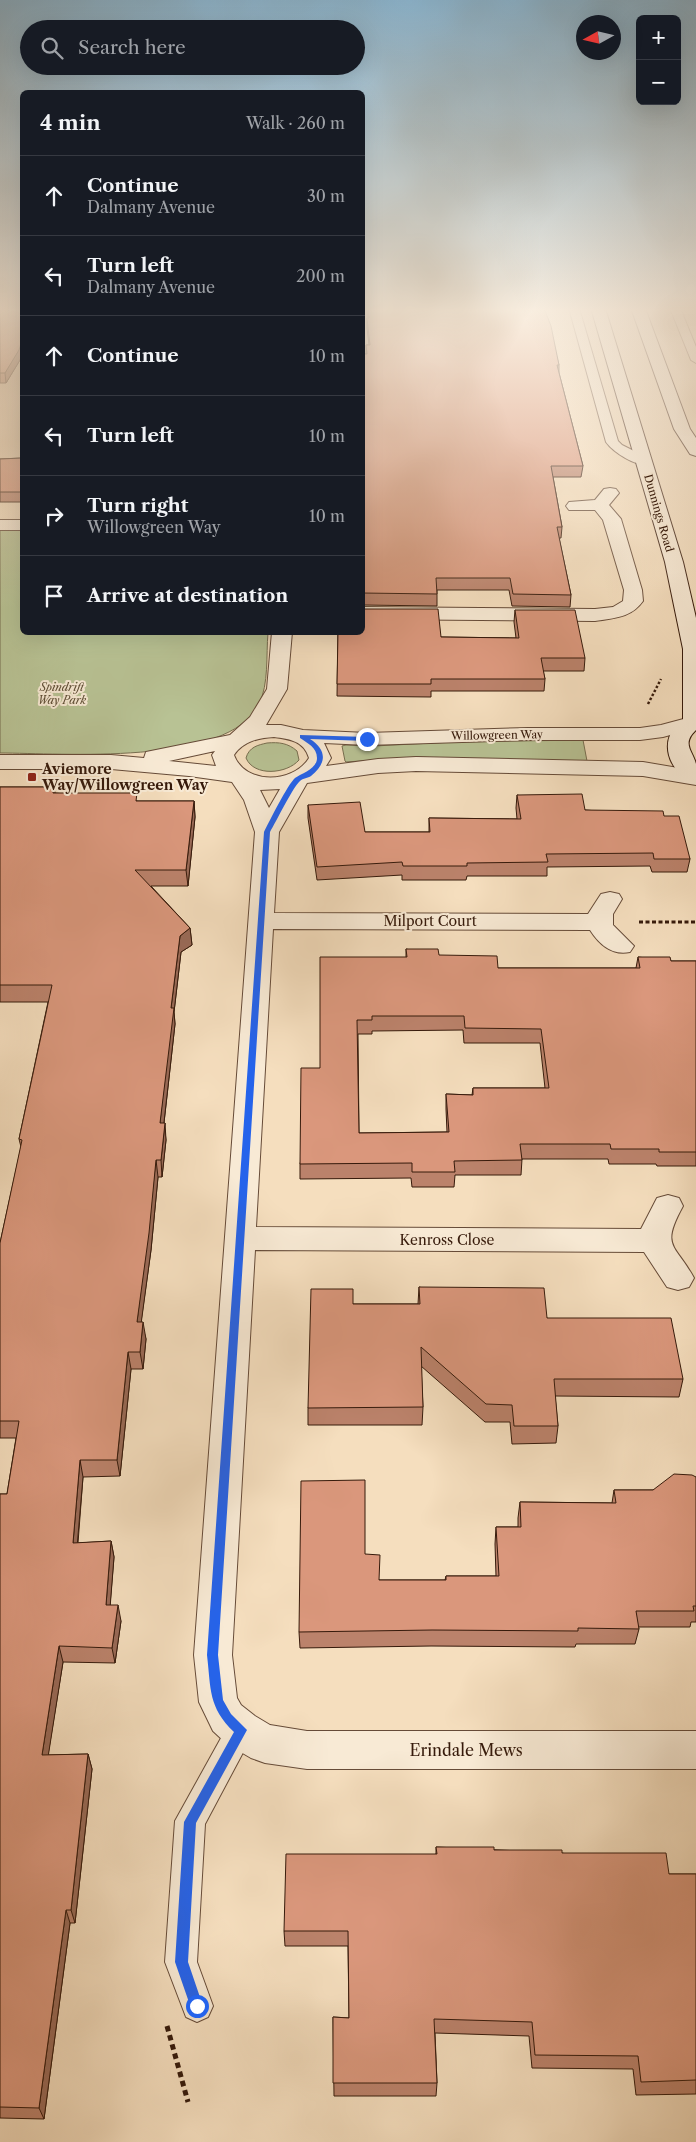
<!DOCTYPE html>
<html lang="en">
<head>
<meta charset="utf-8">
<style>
	:root { --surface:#171b24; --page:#242831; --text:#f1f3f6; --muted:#9ea1a6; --line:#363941 }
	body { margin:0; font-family:"Libre Caslon Text",serif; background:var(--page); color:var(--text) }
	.controls { position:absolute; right:15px; top:15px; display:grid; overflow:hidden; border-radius:8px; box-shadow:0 5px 20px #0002 }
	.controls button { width:45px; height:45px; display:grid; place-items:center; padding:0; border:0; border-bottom:1px solid var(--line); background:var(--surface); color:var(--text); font:25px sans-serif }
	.compass { position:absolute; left:576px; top:15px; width:45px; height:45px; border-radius:50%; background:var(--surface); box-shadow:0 5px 20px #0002; rotate:262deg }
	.stop { position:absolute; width:15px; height:15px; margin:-11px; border:4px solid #2563eb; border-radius:50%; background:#fff }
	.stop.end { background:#2563eb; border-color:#fff; box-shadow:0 1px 5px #0008 }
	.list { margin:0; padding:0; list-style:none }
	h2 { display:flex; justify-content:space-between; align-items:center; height:65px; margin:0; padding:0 20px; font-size:21px }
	h2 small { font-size:16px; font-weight:400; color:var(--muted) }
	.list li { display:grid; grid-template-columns:32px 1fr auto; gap:15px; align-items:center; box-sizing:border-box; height:80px; padding:0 20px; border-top:1px solid var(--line) }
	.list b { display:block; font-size:19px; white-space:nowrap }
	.list p { margin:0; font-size:16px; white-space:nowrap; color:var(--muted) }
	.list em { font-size:16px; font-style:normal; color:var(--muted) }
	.icon { flex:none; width:28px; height:28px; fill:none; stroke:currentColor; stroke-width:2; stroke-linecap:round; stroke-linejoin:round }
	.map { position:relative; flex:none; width:696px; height:2142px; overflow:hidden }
	.search { position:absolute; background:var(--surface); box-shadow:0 5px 20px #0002; left:20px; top:20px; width:345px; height:55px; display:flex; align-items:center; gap:12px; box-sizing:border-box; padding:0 18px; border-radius:28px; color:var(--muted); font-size:19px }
	.panel { position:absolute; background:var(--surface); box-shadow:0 5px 20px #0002; left:20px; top:90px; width:345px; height:545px; border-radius:8px }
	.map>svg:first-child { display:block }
	.green { fill:#b8c294; stroke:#776e50 }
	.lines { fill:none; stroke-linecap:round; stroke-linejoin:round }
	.lane-casing { stroke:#664b38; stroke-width:2 }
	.street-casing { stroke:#664b38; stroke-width:2 }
	.secondary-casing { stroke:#361a0b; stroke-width:2 }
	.path-far2 { stroke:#361a0b; stroke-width:2.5; stroke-dasharray:2.5 2; stroke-linecap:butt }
	.path-far1 { stroke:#361a0b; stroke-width:3; stroke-dasharray:4 2.5; stroke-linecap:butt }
	.path { stroke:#361a0b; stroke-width:5; stroke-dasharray:5.5 4; stroke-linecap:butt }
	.lane { fill:#f8ead5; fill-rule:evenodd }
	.street { fill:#f8ead5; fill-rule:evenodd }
	.secondary { fill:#f8ead5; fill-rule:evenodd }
	.wall { fill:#bb826b; stroke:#361a0b; fill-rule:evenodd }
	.shaded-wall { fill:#996a57; stroke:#361a0b }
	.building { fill:#da977c; stroke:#361a0b; fill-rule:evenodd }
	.route { fill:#2563eb }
	.poi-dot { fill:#8f2418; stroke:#f8ead5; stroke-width:2 }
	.labels { text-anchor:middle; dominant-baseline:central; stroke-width:4; stroke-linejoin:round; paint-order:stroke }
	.far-street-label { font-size:11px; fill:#361a0b; stroke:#f8ead5 }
	.far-park-label { font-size:11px; font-style:italic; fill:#5d4c34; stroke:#f8ead5 }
	.poi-label { font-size:14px; font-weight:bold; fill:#361a0b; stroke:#f8ead5; text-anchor:start }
	.street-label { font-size:14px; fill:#361a0b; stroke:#f8ead5 }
	.near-street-label { font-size:16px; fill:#361a0b; stroke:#f8ead5 }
</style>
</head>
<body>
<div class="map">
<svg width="696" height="2142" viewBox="0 0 696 2142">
	<rect width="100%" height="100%" fill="#f5debe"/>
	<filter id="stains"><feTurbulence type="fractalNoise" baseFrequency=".004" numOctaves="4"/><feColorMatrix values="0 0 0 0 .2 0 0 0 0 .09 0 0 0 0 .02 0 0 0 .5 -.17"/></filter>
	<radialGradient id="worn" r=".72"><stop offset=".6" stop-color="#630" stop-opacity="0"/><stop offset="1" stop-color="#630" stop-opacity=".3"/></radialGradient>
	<path class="green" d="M0,530H22V632L268,633C266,655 269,684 259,704C229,767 60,753 0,753Z
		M583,740L587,761H500L417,757L346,762L345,761L342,746L346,745L374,746L453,742Z
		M267,743C279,742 288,743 297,751L299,760C287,774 254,777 246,758C249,747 258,745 267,743Z"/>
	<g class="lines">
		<defs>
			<path id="lane" d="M569,308H579L618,441L622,445L648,458L650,461L648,464C636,467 613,452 606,442Z
				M670,308H680L696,347V363L691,360Z
				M241,1716L251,1720L255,1730L205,1824L197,1962L213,2006L208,2017L197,2022L186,2017L165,1962L175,1821L231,1720Z"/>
			<path id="street" d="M610,488L616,489L619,493L609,505L621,519L642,590L643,601C631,618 614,618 595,621L362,619V607L595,609L613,607L623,601L624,590L603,520L595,510H569L566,506L569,502L595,500L604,489Z
				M0,520H22V530H0Z
				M272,632H292L287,689L266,725H281L303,730L367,733L528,728H640L661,725L691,717L696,718V728L663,737L640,740H528L367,745L324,743L331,758L326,766L378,759L416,757L643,762L696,771V785L643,776L416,771L378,773L307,783L279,832L274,913L588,914L601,894L610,892L619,894L622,899L613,914V925L634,946L630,952C612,956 599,944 590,930L273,929L256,1227L641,1229L657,1198L668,1195L679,1198L683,1206C660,1248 675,1243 694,1278L689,1287L678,1290L667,1287L644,1252L255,1250L232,1655L237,1698L241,1705L255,1716L270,1725L307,1731H696V1769H307L265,1763L251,1758L227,1744L213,1731L199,1702L194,1655L255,832L244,800L232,782L189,776L111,769H0V755H111L144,758L146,752L230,735L250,717L267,689ZM274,737C290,739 304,741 309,758C293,784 245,785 234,755C243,741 259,738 274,737ZM215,751L212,755L216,766L169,761ZM280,789L269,808L260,790Z"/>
			<path id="secondary" d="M591,308H605L683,562L696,618V730C681,744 693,751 696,764C696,770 696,776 696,782C668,775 656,737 683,720V649L665,562Z
				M631,308H645L690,429L696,438V456L690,454L674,429Z"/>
		</defs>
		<use href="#lane" class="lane-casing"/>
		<use href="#street" class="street-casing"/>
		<use href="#secondary" class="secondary-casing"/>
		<path class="path-far2" d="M648,704L661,679"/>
		<path class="path-far1" d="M639,922H696"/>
		<path class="path" d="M167,2026L188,2102"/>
		<use href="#lane" class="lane"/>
		<use href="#street" class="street"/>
		<use href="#secondary" class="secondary"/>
	</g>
	<path class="wall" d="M0,308L20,360L6,383H0Z
		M367,308H544L559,365V373L583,466L581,477H553L562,527L561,538H559L571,595L570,607L512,606L509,590H437V606L362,605V354H366V345H369L367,328V318H368Z
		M22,458V502H0V459Z
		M515,610L585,658L584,671H543L545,679L544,691H431V697L337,696L338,632L441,637L516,638L514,622Z
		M0,787H54L55,793L138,801H194L195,817L188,886H151L190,928L192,945L181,952L174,1012L175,1024L164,1123L166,1140L162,1177H158L151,1250L141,1322L146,1339L143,1369H131L120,1476L83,1477L78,1543L111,1541L114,1557L110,1605L121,1621L115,1663L63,1662L48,1755L88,1754L92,1769L75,1923H70L44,2119L0,2118V1494H7L16,1438H0V1243L21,1147L19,1139L48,1002H0Z
		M517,795L585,810L664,816L690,859L687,872H652L650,866L547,867V876H467L466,880H402V875L317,880L308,818V805L365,832H429V818L517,819L516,808Z
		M406,949L498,968H636L638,957L671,961H696V1166H657L656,1164H609L608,1159H522L521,1175H455L454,1187H412L411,1178L300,1179V1164L320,1068L406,957ZM463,1030L464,1043H540L545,1088H473L472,1095L446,1094V1109L447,1132L359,1133L358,1034H372V1031Z
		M419,1287L547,1318L683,1379L679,1397L555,1396L558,1426L556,1443L512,1444L510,1422H485L421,1366L423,1407L422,1425H308V1408L353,1304H418Z
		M696,1477V1622H691L690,1627H638L639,1629L635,1644H576L575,1647L431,1646L300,1648L299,1632L365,1554L379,1580H445L446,1576H496L495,1544L496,1527H518V1518L520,1502L612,1503L614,1490H653Z
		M436,1847L562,1853L669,1874H696V2094L636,2095L633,2069L532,2068L529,2036L435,2033L437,2083L436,2096H334L333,2017L349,2018L348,1946H285L284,1931L436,1854Z"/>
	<path class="shaded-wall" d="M22,340V353L20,360L6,383L5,373Z
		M194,801L195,817L188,886L186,870Z
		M190,928L192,945L181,952L174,1012L175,1024L162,1140L160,1123L171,1008L180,936Z
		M165,1123L166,1140L162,1177L161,1160Z
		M156,1160L158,1177L151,1250L139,1339L137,1322Z
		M143,1322L146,1339L143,1369L140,1352Z
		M128,1352L131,1369L120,1476L117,1460Z
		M80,1460L83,1477L76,1559L73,1543Z
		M111,1541L114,1557L109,1621L106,1605Z
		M118,1605L121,1621L115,1663L112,1648Z
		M59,1646L63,1662L46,1770L42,1755Z
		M88,1754L92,1769L75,1923L71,1910Z
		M66,1910L70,1923L44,2119L39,2108Z"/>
	<path class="building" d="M0,308H22V340L19,350L5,373H0Z
		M368,308H544L551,326L559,365H557L583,466H551L562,527H557L571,595L513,594L510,578H436L437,594L362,593V354H367L366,345H370L367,318H369Z
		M22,458V492H0V459Z
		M362,609H438L441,637L519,638L515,610H575L585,658H541L545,679H431V684H337L338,632H362Z
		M0,787H54L53,793H137L136,801H194L186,870H135L190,928L180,936L171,1008H174L160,1123H165L161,1160H156L149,1233L137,1322H143L140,1352H128L117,1460H80L73,1543L111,1541L106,1605H118L112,1648L59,1646L42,1755L88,1754L71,1910H66L39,2108L0,2107V1494H7L19,1421H0V1243L22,1140L19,1139L52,985H0Z
		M582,794L585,810L663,811L664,816H679L690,859H654L653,853L546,854L548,862L467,863V866H403L402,862L317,867L308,805L360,802L365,832H430L429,818L521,819L517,795Z
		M406,949H438L439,955L497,956L498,968H640L638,957H670L671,961H696V1152H659V1149H611L610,1144H520L522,1160L454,1161L455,1172H412V1163L300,1164L301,1068H320V957H407ZM372,1016H464L465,1028L541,1029L549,1088H473V1095L446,1094L449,1132L359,1133L357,1020H372Z
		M419,1287L544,1288L547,1318H671L683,1379H554L558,1426H514L512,1405L486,1404L421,1347L423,1407L308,1408L311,1289H353V1304H420Z
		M674,1474L692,1475L696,1477V1606H693L694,1611H636L639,1629L578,1628V1631L432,1630L299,1632L301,1481L365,1480V1554L380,1555L379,1580H446V1576H499L496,1527H521L520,1502L616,1503L614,1490H653Z
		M436,1847H494V1850H562V1853H666L669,1874H696V2080L641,2082L638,2056L535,2055L532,2022L434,2019L437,2083H333V2017L349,2018L348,1931H284L286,1854H437Z"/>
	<linearGradient id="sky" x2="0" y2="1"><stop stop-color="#8ab7d4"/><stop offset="0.51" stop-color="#faf0e2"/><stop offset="1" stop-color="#faf0e2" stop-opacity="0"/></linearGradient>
	<rect width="696" height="608" fill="url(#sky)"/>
	<path class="route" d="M300,735L367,737L370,739L367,741L310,739C327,750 327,763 311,776C308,778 303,778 300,781C293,787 276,822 270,832L218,1655L223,1700L231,1714L247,1730L196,1823L188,1962L203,2006L201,2011L197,2013L192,2011L175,1962L184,1822L234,1732C208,1707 211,1689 207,1655L264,832C269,822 288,784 295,778C302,773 317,769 317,758C317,747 307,743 300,738Z"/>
	<rect class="poi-dot" x="27" y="772" width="10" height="10" rx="2.5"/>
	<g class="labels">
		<g class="far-street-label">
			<text transform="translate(659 513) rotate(74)">Dunnings Road</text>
			<text transform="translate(497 735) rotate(-1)">Willowgreen Way</text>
		</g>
		<g class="far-park-label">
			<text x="62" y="687">Spindrift<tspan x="62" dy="13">Way Park</tspan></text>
		</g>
		<g class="poi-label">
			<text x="42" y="769">Aviemore<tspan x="42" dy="16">Way/Willowgreen Way</tspan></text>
		</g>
		<g class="street-label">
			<text x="430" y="921">Milport Court</text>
			<text x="447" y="1240">Kenross Close</text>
		</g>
		<g class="near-street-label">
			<text x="466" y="1750">Erindale Mews</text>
		</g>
	</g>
	<rect width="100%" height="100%" filter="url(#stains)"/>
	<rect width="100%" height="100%" fill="url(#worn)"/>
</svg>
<div class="controls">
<button>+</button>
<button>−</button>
</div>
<svg class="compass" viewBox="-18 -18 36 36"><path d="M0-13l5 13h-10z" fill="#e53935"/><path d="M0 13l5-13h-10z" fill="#9ea1a6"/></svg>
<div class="stop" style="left:197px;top:2006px"></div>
<div class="stop end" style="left:367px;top:739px"></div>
<div class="search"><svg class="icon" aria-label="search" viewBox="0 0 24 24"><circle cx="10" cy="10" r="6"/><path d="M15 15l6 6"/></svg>Search here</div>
<section class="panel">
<h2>4 min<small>Walk · 260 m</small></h2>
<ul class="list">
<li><svg class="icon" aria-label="ahead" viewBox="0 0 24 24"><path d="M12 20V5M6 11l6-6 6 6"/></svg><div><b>Continue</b><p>Dalmany Avenue</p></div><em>30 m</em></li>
<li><svg class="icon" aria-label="left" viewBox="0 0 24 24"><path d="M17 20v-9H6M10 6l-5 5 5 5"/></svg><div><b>Turn left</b><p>Dalmany Avenue</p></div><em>200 m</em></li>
<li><svg class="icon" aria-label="ahead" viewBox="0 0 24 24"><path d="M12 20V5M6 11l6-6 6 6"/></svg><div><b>Continue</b></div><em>10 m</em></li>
<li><svg class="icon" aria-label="left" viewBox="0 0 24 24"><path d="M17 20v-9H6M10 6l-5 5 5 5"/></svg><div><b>Turn left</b></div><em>10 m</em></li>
<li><svg class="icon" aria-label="right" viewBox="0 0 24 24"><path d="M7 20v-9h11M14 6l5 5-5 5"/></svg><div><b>Turn right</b><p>Willowgreen Way</p></div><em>10 m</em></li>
<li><svg class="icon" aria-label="arrive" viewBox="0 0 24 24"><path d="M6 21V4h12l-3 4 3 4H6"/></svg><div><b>Arrive at destination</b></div></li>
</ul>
</section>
</div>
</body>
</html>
